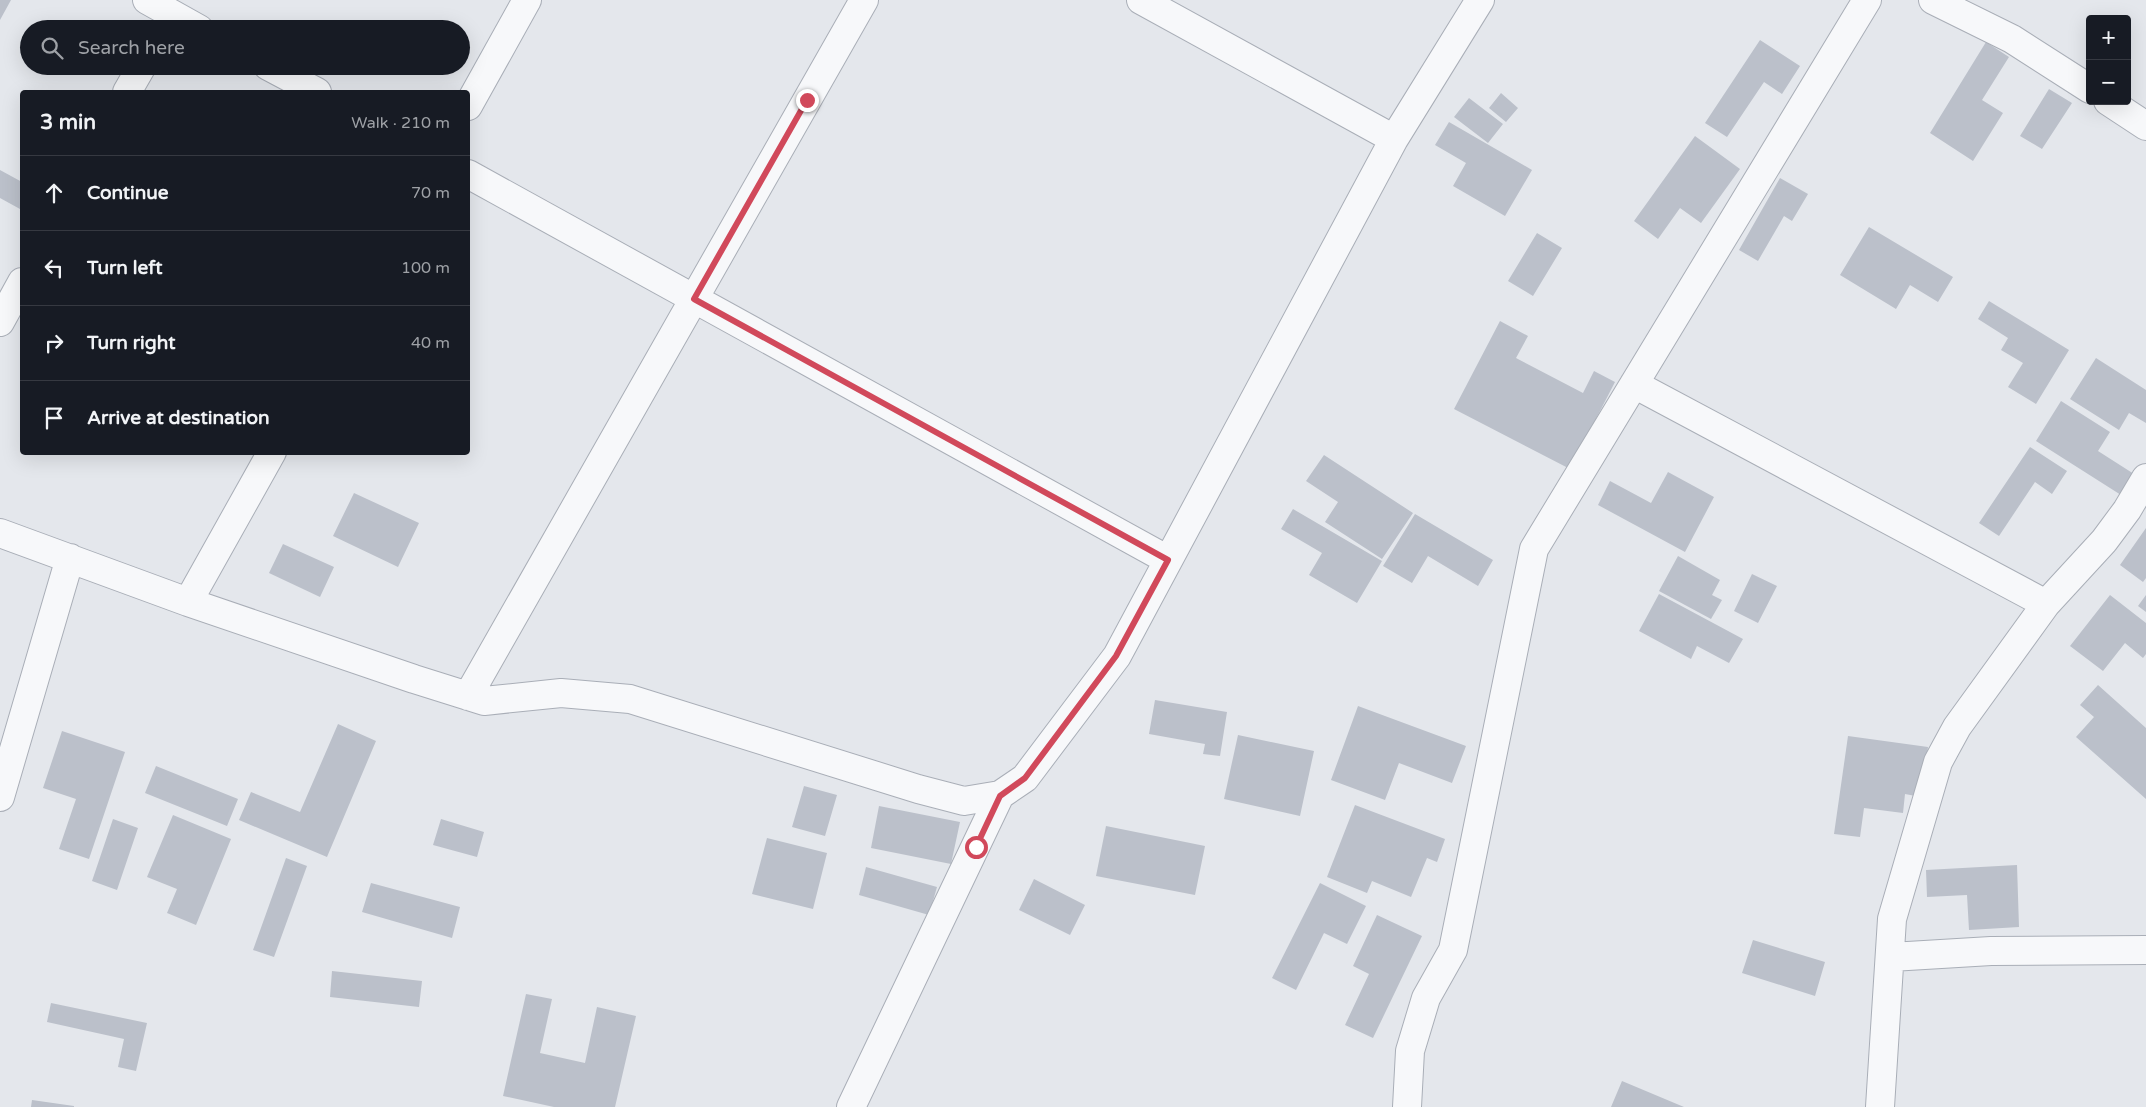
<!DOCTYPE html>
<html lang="en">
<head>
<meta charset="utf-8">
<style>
	:root { --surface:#171b24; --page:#242831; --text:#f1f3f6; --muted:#9ea1a6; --line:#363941 }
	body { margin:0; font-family:"Varela Round",sans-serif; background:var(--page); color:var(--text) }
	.controls { position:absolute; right:15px; top:15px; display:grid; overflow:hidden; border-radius:5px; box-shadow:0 5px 20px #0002 }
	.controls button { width:45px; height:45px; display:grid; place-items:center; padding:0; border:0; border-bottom:1px solid var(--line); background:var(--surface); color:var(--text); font:25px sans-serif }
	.stop { position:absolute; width:15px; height:15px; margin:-11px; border:4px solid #d1495b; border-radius:50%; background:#fff }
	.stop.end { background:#d1495b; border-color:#fff; box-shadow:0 1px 5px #0008 }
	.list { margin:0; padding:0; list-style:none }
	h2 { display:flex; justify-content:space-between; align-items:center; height:65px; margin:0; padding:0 20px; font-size:21px }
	h2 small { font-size:16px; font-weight:400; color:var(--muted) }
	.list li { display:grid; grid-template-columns:32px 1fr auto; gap:15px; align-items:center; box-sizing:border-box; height:75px; padding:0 20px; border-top:1px solid var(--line) }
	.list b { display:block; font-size:19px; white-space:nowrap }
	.list em { font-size:16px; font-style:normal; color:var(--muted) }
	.icon { flex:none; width:28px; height:28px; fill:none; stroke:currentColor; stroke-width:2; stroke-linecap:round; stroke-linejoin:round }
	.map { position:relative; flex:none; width:2146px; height:1107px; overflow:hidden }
	.search { position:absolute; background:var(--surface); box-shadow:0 5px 20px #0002; left:20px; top:20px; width:450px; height:55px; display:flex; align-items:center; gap:12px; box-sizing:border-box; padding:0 18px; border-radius:28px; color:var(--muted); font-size:19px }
	.panel { position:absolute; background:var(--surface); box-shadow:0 5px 20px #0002; left:20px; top:90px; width:450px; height:365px; border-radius:5px }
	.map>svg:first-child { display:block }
	.building { fill:#bbc0ca }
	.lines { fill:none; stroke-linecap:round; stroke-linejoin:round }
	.minor-casing { stroke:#a9aeb7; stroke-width:30 }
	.minor { stroke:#f7f8fa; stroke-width:28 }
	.route { stroke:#d1495b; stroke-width:6 }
</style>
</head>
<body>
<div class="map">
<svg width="2146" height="1107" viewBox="0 0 2146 1107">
	<rect width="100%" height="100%" fill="#e4e7ec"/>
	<path class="building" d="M0,0H11L0,20Z
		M1760,40L1800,66L1782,94L1764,82L1727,137L1705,123Z
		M1986,42L2009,57L1982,100L2003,113L1973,161L1930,133Z
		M2049,89L2072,103L2042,149L2020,136Z
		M1501,93L1518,108L1506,122L1489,108Z
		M1469,98L1503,124L1488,143L1454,117Z
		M1449,122L1532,170L1505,216L1453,186L1466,163L1435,145Z
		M1695,136L1740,169L1701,223L1680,208L1658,239L1634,221Z
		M0,170L22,182V205L20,209L0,198Z
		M1780,178L1808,194L1792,221L1784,216L1758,261L1739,250Z
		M1869,227L1953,277L1938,302L1910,285L1896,309L1840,275Z
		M1537,233L1562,248L1533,296L1508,281Z
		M1989,301L2069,350L2036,404L2008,387L2023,363L2001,350L2008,338L1978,319Z
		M1500,321L1528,336L1516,358L1583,393L1594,371L1615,382L1570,469L1454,409Z
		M2096,358L2146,390V423L2129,413L2119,430L2070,399Z
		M2061,401L2110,432L2098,451L2134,474L2121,495L2036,441Z
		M2030,447L2067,471L2052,494L2035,482L1999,536L1979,523Z
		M1324,455L1413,513L1382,559L1325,522L1338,502L1306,481Z
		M1668,472L1714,497L1685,552L1598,505L1610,481L1651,503Z
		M354,493L419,523L398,567L333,536Z
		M1293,509L1382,561L1357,603L1309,575L1322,553L1281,529Z
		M1415,514L1493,560L1478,586L1428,556L1412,583L1383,566Z
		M2146,528V578L2143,582L2120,565Z
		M283,544L334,567L320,597L269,573Z
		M1678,556L1720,580L1712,595L1722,600L1711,619L1659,591Z
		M1752,574L1777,586L1758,623L1734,611Z
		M1659,594L1743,639L1729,663L1697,646L1691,659L1639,631Z
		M2110,595L2146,623V654L2143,658L2125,643L2103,671L2070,646Z
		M2146,595V612L2138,606Z
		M2098,685L2146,728V799L2076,737L2094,717L2080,705Z
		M1155,700L1227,712L1220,756L1203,754L1205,744L1149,734Z
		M1358,706L1466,746L1452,783L1399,763L1385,800L1331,780Z
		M338,724L376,741L327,857L239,820L251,792L300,812Z
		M62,731L125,752L89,859L59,849L76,799L43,788Z
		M1238,735L1314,751L1300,816L1224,799Z
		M1848,736L1928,747L1921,797L1905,794L1903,813L1864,808L1860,837L1834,834Z
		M156,766L238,799L227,826L145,793Z
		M804,786L837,795L825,836L792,827Z
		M1355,805L1445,839L1437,862L1427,858L1411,897L1372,881L1367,893L1327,877Z
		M879,806L960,822L951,864L871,848Z
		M173,815L231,839L196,925L167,913L177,889L147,877Z
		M113,819L138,828L117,890L92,881Z
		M441,819L484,832L477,857L433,845Z
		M1106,826L1205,846L1195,895L1096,876Z
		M767,838L827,853L813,909L752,894Z
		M286,858L307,866L274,957L253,950Z
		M2017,865L2019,927L1969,930L1967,895L1927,897L1926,870Z
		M866,867L937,887L929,915L859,895Z
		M1034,879L1085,905L1070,935L1019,910Z
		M371,883L460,907L452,938L362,912Z
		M1320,883L1366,906L1347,944L1324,933L1296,990L1272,978Z
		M1377,915L1422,936L1373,1038L1345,1025L1369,974L1353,966Z
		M1753,940L1825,962L1815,996L1742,973Z
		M332,971L422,981L419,1007L330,997Z
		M526,994L552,999L540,1053L585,1063L597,1007L636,1016L615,1107H554L503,1096Z
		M51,1003L147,1023L136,1071L118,1067L124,1039L47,1022Z
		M1622,1081L1684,1107H1611Z
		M32,1100L74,1106V1107H31Z"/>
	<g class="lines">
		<defs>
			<path id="minor" d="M147,0L199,29
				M1141,0L1394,139
				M1933,0L2012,39L2090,89
				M268,66L317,92
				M127,92L142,66
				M2108,101L2146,126
				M468,106L527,0
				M468,174L1168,560
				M0,322L22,282
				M1634,384L2046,604
				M0,533L188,602L414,679L484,701L561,693L630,699L918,789L964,801L1000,795L1025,778L1117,656L1394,139L1480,0
				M188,602L272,452
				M468,696L864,0
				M0,797L70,558
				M1891,957L1991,951L2146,950
				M851,1107L1000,795
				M1407,1107L1410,1051L1426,998L1453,950L1534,549L1867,0
				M1880,1107L1892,919L1938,762L1957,727L2046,604L2104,541L2127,510L2146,478"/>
		</defs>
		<use href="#minor" class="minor-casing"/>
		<use href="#minor" class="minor"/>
	</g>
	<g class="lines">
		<path class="route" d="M807,100L694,299L1168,560L1116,656L1025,778L1000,796L976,847"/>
	</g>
</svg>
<div class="controls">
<button>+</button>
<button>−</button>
</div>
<div class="stop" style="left:976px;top:847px"></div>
<div class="stop end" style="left:807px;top:100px"></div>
<div class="search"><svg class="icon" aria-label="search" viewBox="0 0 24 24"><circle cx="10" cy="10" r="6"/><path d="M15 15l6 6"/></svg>Search here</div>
<section class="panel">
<h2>3 min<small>Walk · 210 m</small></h2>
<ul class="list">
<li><svg class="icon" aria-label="ahead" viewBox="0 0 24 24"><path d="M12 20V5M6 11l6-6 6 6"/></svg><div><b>Continue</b></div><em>70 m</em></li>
<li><svg class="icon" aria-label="left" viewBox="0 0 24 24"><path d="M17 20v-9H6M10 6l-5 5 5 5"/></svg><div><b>Turn left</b></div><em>100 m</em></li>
<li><svg class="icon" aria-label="right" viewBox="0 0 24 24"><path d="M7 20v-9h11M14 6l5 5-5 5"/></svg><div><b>Turn right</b></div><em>40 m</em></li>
<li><svg class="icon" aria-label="arrive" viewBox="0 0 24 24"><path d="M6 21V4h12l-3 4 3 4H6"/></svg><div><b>Arrive at destination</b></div></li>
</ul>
</section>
</div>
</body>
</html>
